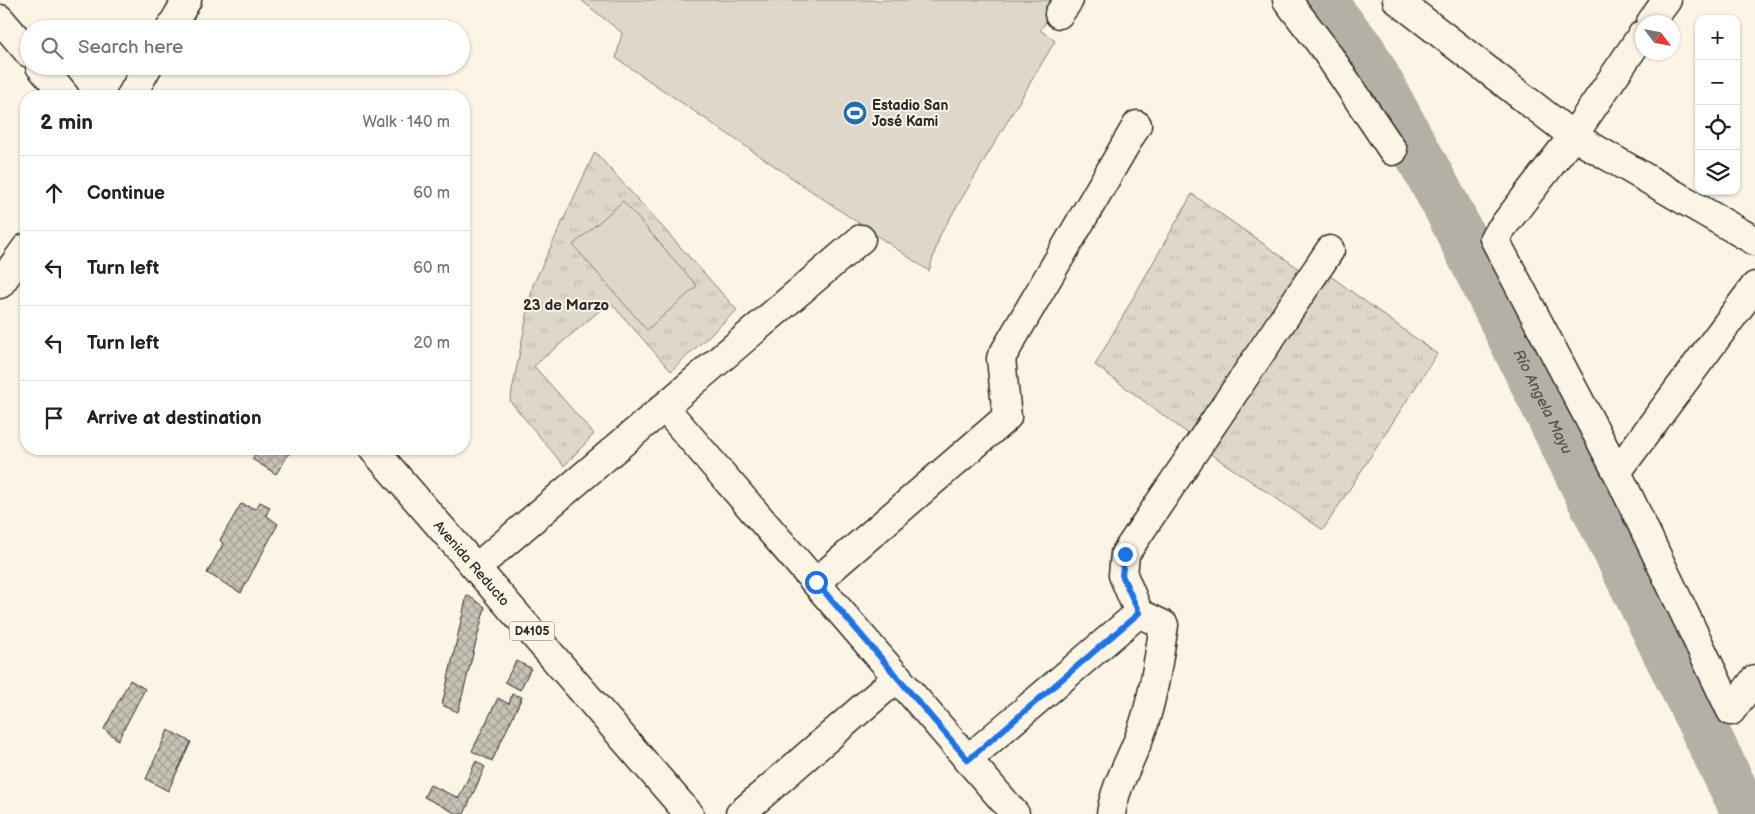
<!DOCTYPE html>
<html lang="en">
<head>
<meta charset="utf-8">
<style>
	:root { --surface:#fff; --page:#f2f2f2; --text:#222; --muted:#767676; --line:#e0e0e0 }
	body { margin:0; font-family:"Balsamiq Sans",sans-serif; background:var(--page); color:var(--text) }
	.controls { position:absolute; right:15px; top:15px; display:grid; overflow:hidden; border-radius:10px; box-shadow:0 1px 4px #0004 }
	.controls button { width:45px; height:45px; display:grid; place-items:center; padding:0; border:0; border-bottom:1px solid var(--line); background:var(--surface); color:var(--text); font:25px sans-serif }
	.compass { position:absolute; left:1635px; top:15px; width:45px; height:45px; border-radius:50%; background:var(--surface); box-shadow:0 1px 4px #0004; rotate:122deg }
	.stop { position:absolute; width:15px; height:15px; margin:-11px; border:4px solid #1a73e8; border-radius:50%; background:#fff }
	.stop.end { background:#1a73e8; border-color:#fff; box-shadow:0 1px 5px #0008 }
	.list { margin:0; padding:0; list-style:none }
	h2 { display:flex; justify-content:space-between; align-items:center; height:65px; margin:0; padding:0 20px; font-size:21px }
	h2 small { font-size:16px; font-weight:400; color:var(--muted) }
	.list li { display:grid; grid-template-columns:32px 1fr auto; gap:15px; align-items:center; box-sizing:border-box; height:75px; padding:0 20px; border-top:1px solid var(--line) }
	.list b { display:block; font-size:19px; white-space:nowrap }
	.list em { font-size:16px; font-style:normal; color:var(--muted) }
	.icon { flex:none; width:28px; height:28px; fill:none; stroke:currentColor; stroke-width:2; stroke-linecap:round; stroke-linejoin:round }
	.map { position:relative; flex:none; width:1755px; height:814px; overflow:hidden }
	.search { position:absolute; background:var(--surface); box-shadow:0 1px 4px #0004; left:20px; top:20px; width:450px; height:55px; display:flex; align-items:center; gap:12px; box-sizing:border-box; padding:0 18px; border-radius:28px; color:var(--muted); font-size:19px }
	.panel { position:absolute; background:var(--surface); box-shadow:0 1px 4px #0004; left:20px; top:90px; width:450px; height:365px; border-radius:20px }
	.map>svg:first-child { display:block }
	.grass { fill:url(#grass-tufts); stroke:#84827a }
	.pitch { fill:#ded8ca; stroke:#84827a }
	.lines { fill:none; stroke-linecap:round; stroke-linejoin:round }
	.river { stroke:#b4b0a5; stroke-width:48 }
	.building { fill:url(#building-cross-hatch); stroke:#2b2b2b }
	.minor-casing { stroke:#2b2b2b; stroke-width:31 }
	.tertiary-casing { stroke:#2b2b2b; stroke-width:31 }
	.primary-casing { stroke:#2b2b2b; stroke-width:31 }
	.minor { stroke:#fcf5e5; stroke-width:28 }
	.tertiary { stroke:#fcf5e5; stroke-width:28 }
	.primary { stroke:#fcf5e5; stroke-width:28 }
	.route { stroke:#1a73e8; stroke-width:6 }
	.labels { text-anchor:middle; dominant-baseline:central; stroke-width:4; stroke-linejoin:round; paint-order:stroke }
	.shield { fill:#fcf5e5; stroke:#6a6863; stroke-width:1 }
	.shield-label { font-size:12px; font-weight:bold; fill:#2b2b2b }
	.poi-label { font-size:14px; font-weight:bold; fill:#2b2b2b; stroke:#fcf5e5; text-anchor:start }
	.street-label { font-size:14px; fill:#2b2b2b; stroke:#fcf5e5 }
	.neighbourhood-label { font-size:15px; font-weight:bold; fill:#2b2b2b; stroke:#fcf5e5 }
	.water-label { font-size:15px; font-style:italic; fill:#545350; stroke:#fcf5e5 }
</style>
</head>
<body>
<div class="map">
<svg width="1755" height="814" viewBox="0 0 1755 814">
	<defs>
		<pattern id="grass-tufts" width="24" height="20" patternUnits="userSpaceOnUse" patternTransform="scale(1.25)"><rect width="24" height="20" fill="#ded8ca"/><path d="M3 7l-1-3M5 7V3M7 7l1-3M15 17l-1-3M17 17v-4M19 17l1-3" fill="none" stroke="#bfbaae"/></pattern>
		<pattern id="building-cross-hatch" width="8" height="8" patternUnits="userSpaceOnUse" patternTransform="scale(1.25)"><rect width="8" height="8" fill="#c8c3b7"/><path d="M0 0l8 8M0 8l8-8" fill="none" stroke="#a39f95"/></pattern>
	</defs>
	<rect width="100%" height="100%" fill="#fcf5e5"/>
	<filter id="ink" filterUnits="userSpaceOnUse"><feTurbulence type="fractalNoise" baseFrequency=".02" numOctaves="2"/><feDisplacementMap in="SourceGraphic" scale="10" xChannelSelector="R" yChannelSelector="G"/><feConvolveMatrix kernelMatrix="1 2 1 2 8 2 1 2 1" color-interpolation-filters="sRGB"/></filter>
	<g filter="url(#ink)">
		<path class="grass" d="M595,152L737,310L671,371L610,302L534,366L594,434L564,466L510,401L533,285Z
			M1192,194L1301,270L1190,435L1095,365Z
			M1329,275L1437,354L1323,530L1209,453Z"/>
		<path class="pitch" d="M581,0H1063L1040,30L1055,41L940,235L929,271L616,58L622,33Z
			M623,201L697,286L647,330L573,245Z"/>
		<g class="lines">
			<path class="river" id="s1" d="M1321,0L1362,51L1448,209L1746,814"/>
		</g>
		<path class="building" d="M259,449H292L276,474L252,459Z
			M260,502L270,507L266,515L278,524L241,593L207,573L223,544L220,540L241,504L256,509Z
			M467,595L485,607L458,712L442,705Z
			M516,661L531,668L520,690L505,682Z
			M130,680L145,689L118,740L104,729Z
			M512,694L522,697L492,761L472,751L498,698L509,704Z
			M168,730L191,742L168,791L146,779Z
			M476,761L485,767L464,814H457L424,797L430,785L459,798Z"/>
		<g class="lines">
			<defs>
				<path id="minor" d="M1287,0L1323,47L1393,151
					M1397,0L1573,136L1755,241
					M1059,14L1069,0
					M1651,22L1667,0
					M1642,35L1573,136L1494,238L1617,472L1731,711L1755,679
					M664,407L1015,814
					M1617,472L1755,286
					M477,567L861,239
					M816,582L1007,417L1001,358L1137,125
					M967,760L1139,613L1123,575L1125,554L1330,250
					M740,814L898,677
					M1111,814C1115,786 1129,764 1139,738C1153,702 1158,662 1164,625L1139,613"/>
				<path id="tertiary" d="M170,29L187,0
					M131,96L148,66
					M0,284L26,248"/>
				<g id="primary">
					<path d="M0,19L29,53"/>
					<path d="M40,66L65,96"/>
					<path id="s2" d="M373,449L689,814"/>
				</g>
			</defs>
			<use href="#minor" class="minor-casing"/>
			<use href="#tertiary" class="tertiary-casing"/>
			<use href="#primary" class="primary-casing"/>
			<use href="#minor" class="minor"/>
			<use href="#tertiary" class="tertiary"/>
			<use href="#primary" class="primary"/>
		</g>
	</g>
	<g class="lines" filter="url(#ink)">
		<path class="route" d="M816,582L968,760L1139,613L1122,575L1125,554"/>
	</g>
	<defs>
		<symbol id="stadium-disc" viewBox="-11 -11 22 22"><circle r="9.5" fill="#1f6fb2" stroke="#fcf5e5"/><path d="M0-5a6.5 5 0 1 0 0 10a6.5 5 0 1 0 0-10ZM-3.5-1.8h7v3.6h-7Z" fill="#fff"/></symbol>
	</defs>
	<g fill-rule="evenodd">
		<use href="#stadium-disc" x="841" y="99" width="28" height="28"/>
	</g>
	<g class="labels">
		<rect class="shield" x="509.5" y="621.5" width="45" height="19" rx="4"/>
		<g class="shield-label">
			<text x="532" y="631">D4105</text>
		</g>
		<g class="poi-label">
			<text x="872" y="105">Estadio San<tspan x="872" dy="16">José Kami</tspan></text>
		</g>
		<g class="street-label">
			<text stroke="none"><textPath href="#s2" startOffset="151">Avenida Reducto</textPath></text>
		</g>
		<g class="neighbourhood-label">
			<text x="566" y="305">23 de Marzo</text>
		</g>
		<g class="water-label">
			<text stroke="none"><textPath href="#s1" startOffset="460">Río Angela Mayu</textPath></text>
		</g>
	</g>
</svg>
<div class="controls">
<button>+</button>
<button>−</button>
<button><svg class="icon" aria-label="locate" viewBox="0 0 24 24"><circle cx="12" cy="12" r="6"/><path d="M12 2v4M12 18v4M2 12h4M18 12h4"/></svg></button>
<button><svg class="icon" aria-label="layers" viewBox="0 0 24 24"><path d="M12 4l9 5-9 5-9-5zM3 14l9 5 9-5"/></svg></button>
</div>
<svg class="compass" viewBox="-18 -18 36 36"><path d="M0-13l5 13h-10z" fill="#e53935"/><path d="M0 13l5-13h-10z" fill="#767676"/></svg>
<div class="stop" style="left:816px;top:582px"></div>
<div class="stop end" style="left:1125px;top:554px"></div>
<div class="search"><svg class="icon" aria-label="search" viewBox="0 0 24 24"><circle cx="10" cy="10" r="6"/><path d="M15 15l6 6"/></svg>Search here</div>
<section class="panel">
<h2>2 min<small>Walk · 140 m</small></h2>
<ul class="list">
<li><svg class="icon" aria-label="ahead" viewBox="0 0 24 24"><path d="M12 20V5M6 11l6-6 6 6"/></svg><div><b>Continue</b></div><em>60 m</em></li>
<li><svg class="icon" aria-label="left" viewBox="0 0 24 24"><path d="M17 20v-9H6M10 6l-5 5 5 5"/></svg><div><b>Turn left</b></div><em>60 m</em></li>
<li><svg class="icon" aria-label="left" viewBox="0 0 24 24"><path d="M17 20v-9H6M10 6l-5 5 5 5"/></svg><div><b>Turn left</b></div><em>20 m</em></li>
<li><svg class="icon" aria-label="arrive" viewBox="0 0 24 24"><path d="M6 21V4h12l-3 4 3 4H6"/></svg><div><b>Arrive at destination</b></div></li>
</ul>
</section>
</div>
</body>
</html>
